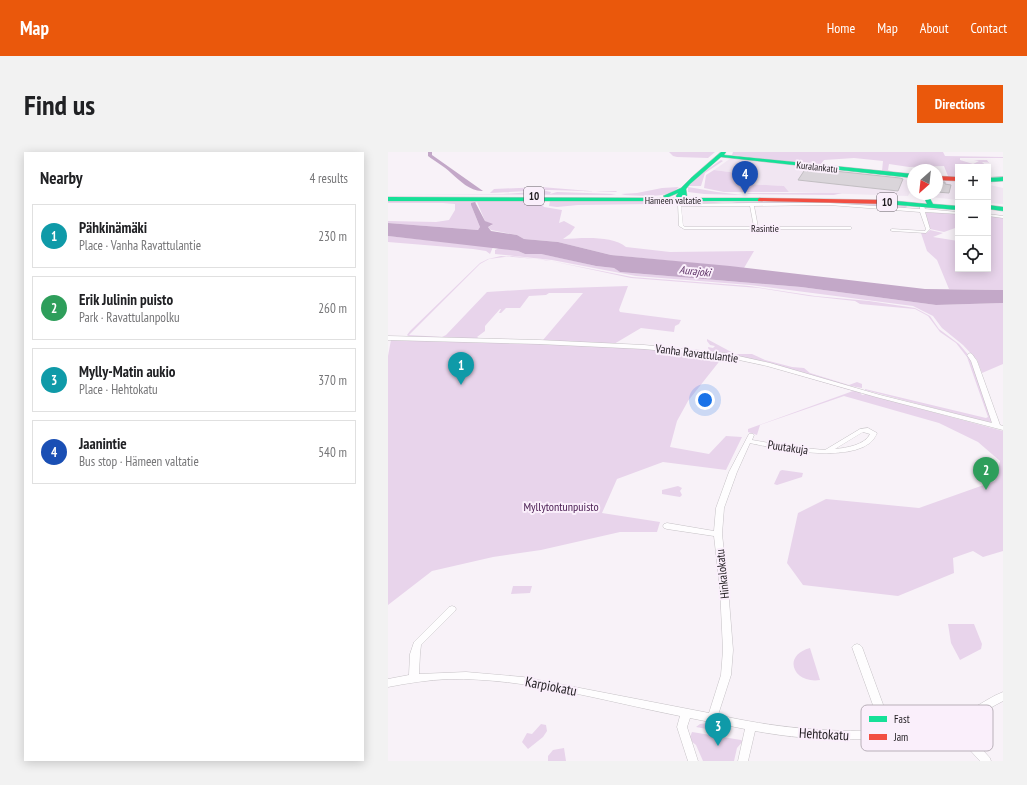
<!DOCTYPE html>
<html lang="en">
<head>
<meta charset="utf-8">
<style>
	:root { --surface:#fff; --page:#f2f2f2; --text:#202124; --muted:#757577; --line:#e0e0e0; --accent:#ea580c }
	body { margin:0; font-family:"PT Sans Narrow",sans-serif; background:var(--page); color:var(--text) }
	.controls { position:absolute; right:12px; top:12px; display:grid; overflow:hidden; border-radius:0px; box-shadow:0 2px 10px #0003 }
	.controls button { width:36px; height:36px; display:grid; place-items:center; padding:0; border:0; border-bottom:1px solid var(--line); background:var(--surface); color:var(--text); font:20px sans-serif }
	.compass { position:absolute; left:519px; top:12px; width:36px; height:36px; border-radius:50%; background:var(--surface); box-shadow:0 2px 10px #0003; rotate:207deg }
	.you { position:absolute; left:317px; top:248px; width:14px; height:14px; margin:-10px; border:3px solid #fff; border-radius:50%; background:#1a73e8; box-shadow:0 0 0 6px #1a73e833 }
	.badge { display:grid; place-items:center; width:26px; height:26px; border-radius:50%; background:var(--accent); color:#fff; font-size:13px; font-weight:700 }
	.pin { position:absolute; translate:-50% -33px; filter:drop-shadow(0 1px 2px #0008) }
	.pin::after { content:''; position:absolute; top:21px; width:14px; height:12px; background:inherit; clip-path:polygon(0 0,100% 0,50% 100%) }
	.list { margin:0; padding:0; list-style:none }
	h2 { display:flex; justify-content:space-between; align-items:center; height:52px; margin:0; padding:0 16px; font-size:17px }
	h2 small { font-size:13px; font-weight:400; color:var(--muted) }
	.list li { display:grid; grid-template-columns:26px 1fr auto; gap:12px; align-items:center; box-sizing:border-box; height:64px; margin:0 8px 8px; padding:0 8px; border:1px solid var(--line); border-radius:0px }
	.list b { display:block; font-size:15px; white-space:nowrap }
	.list p { margin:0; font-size:13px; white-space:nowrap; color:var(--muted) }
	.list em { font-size:13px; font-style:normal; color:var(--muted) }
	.icon { flex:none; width:22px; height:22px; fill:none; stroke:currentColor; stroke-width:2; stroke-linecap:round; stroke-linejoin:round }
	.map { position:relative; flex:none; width:615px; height:609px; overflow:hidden; border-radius:0px }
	header { display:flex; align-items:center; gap:24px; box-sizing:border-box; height:56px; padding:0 20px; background:var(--accent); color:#fff }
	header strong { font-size:19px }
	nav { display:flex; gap:22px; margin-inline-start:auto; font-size:14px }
	.intro { display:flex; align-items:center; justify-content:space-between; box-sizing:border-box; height:96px; padding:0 24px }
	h1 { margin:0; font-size:28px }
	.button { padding:10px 18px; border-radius:0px; background:var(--accent); color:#fff; font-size:14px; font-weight:700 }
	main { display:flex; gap:24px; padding:0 24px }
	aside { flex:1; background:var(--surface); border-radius:0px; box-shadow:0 2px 10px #0003 }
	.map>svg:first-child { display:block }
	.built { fill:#f1e6f2 }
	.green { fill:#e8d4eb }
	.water { fill:#c3a8c8 }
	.building { fill:#dad5da; stroke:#c2bec2 }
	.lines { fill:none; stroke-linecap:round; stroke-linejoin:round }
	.street-casing { stroke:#c6c2c6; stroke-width:1 }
	.fast-casing { stroke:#c6c2c6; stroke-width:1 }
	.jam-casing { stroke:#c6c2c6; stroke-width:1 }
	.street { fill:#fefdfe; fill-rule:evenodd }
	.fast { fill:#16e098; fill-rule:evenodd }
	.jam { fill:#f24e42; fill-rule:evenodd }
	.labels { text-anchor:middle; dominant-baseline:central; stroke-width:4; stroke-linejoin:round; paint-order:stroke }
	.far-street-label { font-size:10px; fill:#201c20; stroke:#faeffb }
	.shield { fill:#faeffb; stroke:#615b62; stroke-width:1 }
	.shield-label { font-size:11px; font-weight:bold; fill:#201c20 }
	.far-water-label { font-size:11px; font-style:italic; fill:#572a60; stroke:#faeffb }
	.street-label { font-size:12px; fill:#201c20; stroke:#faeffb }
	.park-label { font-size:12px; fill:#4d2055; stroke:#faeffb }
	.near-street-label { font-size:14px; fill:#201c20; stroke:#faeffb }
	.key { fill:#faeffb; stroke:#b9b0b9; stroke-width:1 }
	.key-label { font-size:11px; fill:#201c20 }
</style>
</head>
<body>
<header>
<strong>Map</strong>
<nav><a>Home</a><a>Map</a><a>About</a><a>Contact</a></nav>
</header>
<div class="intro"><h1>Find us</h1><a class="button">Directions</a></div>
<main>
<aside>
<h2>Nearby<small>4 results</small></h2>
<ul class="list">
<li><span class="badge" style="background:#0f9aa8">1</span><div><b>Pähkinämäki</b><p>Place · Vanha Ravattulantie</p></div><em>230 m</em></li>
<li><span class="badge" style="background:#2e9e5b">2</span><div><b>Erik Julinin puisto</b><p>Park · Ravattulanpolku</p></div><em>260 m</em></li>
<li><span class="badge" style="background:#0f9aa8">3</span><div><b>Mylly-Matin aukio</b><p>Place · Hehtokatu</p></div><em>370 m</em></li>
<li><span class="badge" style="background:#1a4fb4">4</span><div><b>Jaanintie</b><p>Bus stop · Hämeen valtatie</p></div><em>540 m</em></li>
</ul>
</aside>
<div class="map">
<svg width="615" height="609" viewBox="0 0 615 609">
	<rect width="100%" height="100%" fill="#f8f2f8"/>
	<path class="built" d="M343,6L515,26L521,30L523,39L520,44L401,40L396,34L359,32L357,22L326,18Z
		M549,28L570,29V48L543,45L541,42H549Z
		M600,31H605L602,33L615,36V52L600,51Z"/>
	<path class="green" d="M281,0H327L320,6L289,5L285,4Z
		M345,0H555L557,4L615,5V6H572V8L585,12L591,9L586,8H599L601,11H605L594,10L601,16H600V15H570V25L560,24L556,14L521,15L501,12L500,18L505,20L494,19L495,9L466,6L436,8L432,13L436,14L344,3Z
		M333,8L335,9L317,21L313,34H300L307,26Z
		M326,18L357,22L359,32L396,34L401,40H336L316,36L318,23Z
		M153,35L214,40L229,39L228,40L162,38L102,41L106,37Z
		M291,35C278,48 253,43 237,43L233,42L249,41L274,36Z
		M300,35L329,40L355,43L316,42L300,40Z
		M158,39L163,40L162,42L169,40L228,42L223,43L0,42H115Z
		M360,41H454L446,43L359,42Z
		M0,48L156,49L155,54L156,55L174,58L171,71L176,69L187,75L182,82L175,87C193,86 224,83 238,95L282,100L366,99L356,116L223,103L170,90L136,87L129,83L103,78L100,75L104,73L97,69L89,50L83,53L92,75L90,78L0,71V69L48,70L61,68L67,58V52L55,51H0Z
		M162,49H317L335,51L190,53L169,55L161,54Z
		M435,49L518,53L519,55L517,56L441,52H339L349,50Z
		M540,59L570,62V75L556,80L542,77L537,61Z
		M600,64L615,65V138L561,137L549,108L539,99L533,81H538L542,78L555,81L545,85L570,89V117H600Z
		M0,84L105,95L102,102L98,99L85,97L0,90Z
		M111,96L130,99L137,102H153L177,107L208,114L226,116L232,120L413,135L548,153L615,151V212L594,221L589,208L575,193L554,176L545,164L525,154L362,133L248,124L164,108L107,102V98Z
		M113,104L158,108L244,125L361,134L427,144L481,149L527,156L542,164L551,177L571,192L583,206L604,269L602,271L477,238V237L598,266L600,265L579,205L568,191L552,180L540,164L527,157L472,152L467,149L421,144L371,136L243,126L163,109L124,104L101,107L92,112L21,183L54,185L58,183L99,140L147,137L240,134L231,158L232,160L293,168L291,172L287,174L286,180L253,176L226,192L155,188L195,141H161L158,143L141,144L132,156H118L113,161H111L113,157H112L97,174V179L89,185L92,187L21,185L19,183L22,179L92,111L100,107Z
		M319,187L347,202H364L377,208L404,215L416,216L422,221L461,233L469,230L474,232V236L457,233L375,209L321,200L320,195L325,196L327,194L322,193L319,189Z
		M3,188C112,190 222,191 331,204L334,206L300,249L289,269L282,295L321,302L338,284L354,285L338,318L275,310L229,327L214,361L272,370L269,380H232L153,398L105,405L44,419L0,453V204Z
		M389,217L472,240L474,243L478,242L615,279V399L595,405L585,399L565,406L566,421L510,444L415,433L399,411L410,361L438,347L531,356L607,329L612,309L590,290L551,271L456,244L372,273L369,283L360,280V277L465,239Z
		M394,318L415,321L414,325L389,333L386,332L392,319Z
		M290,334L294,336L292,339L294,343L292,345L274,342V338Z
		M125,434H144L142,441L123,442Z
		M560,472H586L594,492L593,497L572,508L563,491Z
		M422,496L432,528C406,532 393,504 422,496Z
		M320,571L337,574L335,580L308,575L312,572Z
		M153,572L158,573L159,579L155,585L140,597L134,590L139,581L144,582Z
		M304,580L353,588L355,589L349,596L346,609H315L308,593L303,589L302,585Z
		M176,596L178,609H160V604L165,598Z"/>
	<path class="water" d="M40,0H44V3L95,39C83,40 72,29 63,21C56,14 48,10 40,4Z
		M87,50L97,69L105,72L100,75L103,79L129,83L136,87L170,90L223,103L342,114L537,137L615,138V151L548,153L413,135L232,120L226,116L208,114L153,102H137L130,99L0,84V71L90,78L92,75L83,53V51Z"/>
	<path class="building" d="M418,16L512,26L515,27L510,39L410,28Z
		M549,30H557V32L563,33L561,41L549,40Z"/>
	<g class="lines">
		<defs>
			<path id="street" d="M362,51H441L532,57V54L534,53L536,54L537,57L570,60V62L537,60L542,77L538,81L504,79L502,78L504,77L537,79L538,77L532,60L441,53L366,54L370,75H463V77H296L291,74L290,52ZM293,54H362L366,75H297L295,73Z
				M600,62L615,64V66L600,64Z
				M0,184L151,188L256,193L337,201L382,211L492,243L604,271L583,209L579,203L582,201L584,202L589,209L612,273L615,274V278L488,245L379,214L337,205L256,197L151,192L0,188Z
				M480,276L489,281C477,315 389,297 362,291L349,320L336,356L334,382L340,436L345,498L343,523L330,563C384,575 438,581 494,578L464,495L466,493L469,492L472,493L474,495L504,577C531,573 559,568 585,556C595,551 604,544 615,540V549L591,562L569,570L602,606L603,609H592L560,574C496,591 432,591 367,579L360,609H350L357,577L302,566L299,575L310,609H300L289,575L292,564C216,549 139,526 61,527C40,528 20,531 0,535V527L21,523L22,502L26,490L61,455L64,454L67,455L68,457L67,459L33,493L32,502L31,522L78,520L135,525L321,561L333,523L335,498L332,436L326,384L279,377L276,376L275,374L276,372L279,371L326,379L328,356L341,320L361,282H365L366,283L364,288L404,295L437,298L472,277ZM475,280L482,282C477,293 458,296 447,297Z"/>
			<path id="fast" d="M333,0H338L336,3L525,22V26L333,5L302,32L298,37L299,44L297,46H372L374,47V49H0V45L289,46L288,44L290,41L278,46L275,44L293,36L304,25Z
				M615,25V29L600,30V26Z
				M531,42L540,43L545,52L570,54V58L498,52L495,50L498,48L539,52L536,45Z
				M600,53L615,55V59L600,57Z"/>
			<path id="jam" d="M549,24L570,25V29L549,28Z
				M372,46L498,48L501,50L498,52L370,49V47Z"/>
		</defs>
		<use href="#street" class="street-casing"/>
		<use href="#fast" class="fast-casing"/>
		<use href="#jam" class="jam-casing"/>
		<use href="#street" class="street"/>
		<use href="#fast" class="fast"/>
		<use href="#jam" class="jam"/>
	</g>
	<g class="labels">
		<g class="far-street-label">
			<text transform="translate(429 15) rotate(6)">Kuralankatu</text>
			<text x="285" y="48">Hämeen valtatie</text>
			<text x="377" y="76">Rasintie</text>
		</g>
		<g class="shield">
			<rect x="136" y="35" width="20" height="18" rx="3"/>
			<rect x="489" y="41" width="20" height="18" rx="3"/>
		</g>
		<g class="shield-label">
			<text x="146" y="44">10</text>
			<text x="499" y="50">10</text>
		</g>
		<g class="far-water-label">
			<text transform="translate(307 119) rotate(6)">Aurajoki</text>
		</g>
		<g class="street-label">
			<text transform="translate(309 201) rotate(7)">Vanha Ravattulantie</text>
			<text transform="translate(400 295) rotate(8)">Puutakuja</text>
			<text transform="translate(334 422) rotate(-96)">Hinkalokatu</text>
		</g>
		<g class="park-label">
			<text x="173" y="354">Myllytontunpuisto</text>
		</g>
		<g class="near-street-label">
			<text transform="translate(163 534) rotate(11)">Karpiokatu</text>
			<text transform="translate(436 582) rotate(3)">Hehtokatu</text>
		</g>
	</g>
	<rect x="473" y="553" width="132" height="46" rx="6" class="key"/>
	<rect x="481" y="564" width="18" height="6" fill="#16e098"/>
	<rect x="481" y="582" width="18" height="6" fill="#f24e42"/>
	<g class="key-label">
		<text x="506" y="571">Fast</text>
		<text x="506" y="589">Jam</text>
	</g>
</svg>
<div class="controls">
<button>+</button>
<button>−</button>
<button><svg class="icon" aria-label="locate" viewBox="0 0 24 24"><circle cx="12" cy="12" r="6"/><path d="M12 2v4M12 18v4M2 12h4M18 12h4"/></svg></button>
</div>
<svg class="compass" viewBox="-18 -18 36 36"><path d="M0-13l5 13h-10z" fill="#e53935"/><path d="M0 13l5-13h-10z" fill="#757577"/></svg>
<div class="you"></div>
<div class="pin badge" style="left:73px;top:233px;background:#0f9aa8">1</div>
<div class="pin badge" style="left:598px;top:338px;background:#2e9e5b">2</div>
<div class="pin badge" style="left:330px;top:594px;background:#0f9aa8">3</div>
<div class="pin badge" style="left:357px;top:42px;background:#1a4fb4">4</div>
</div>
</main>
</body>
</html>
